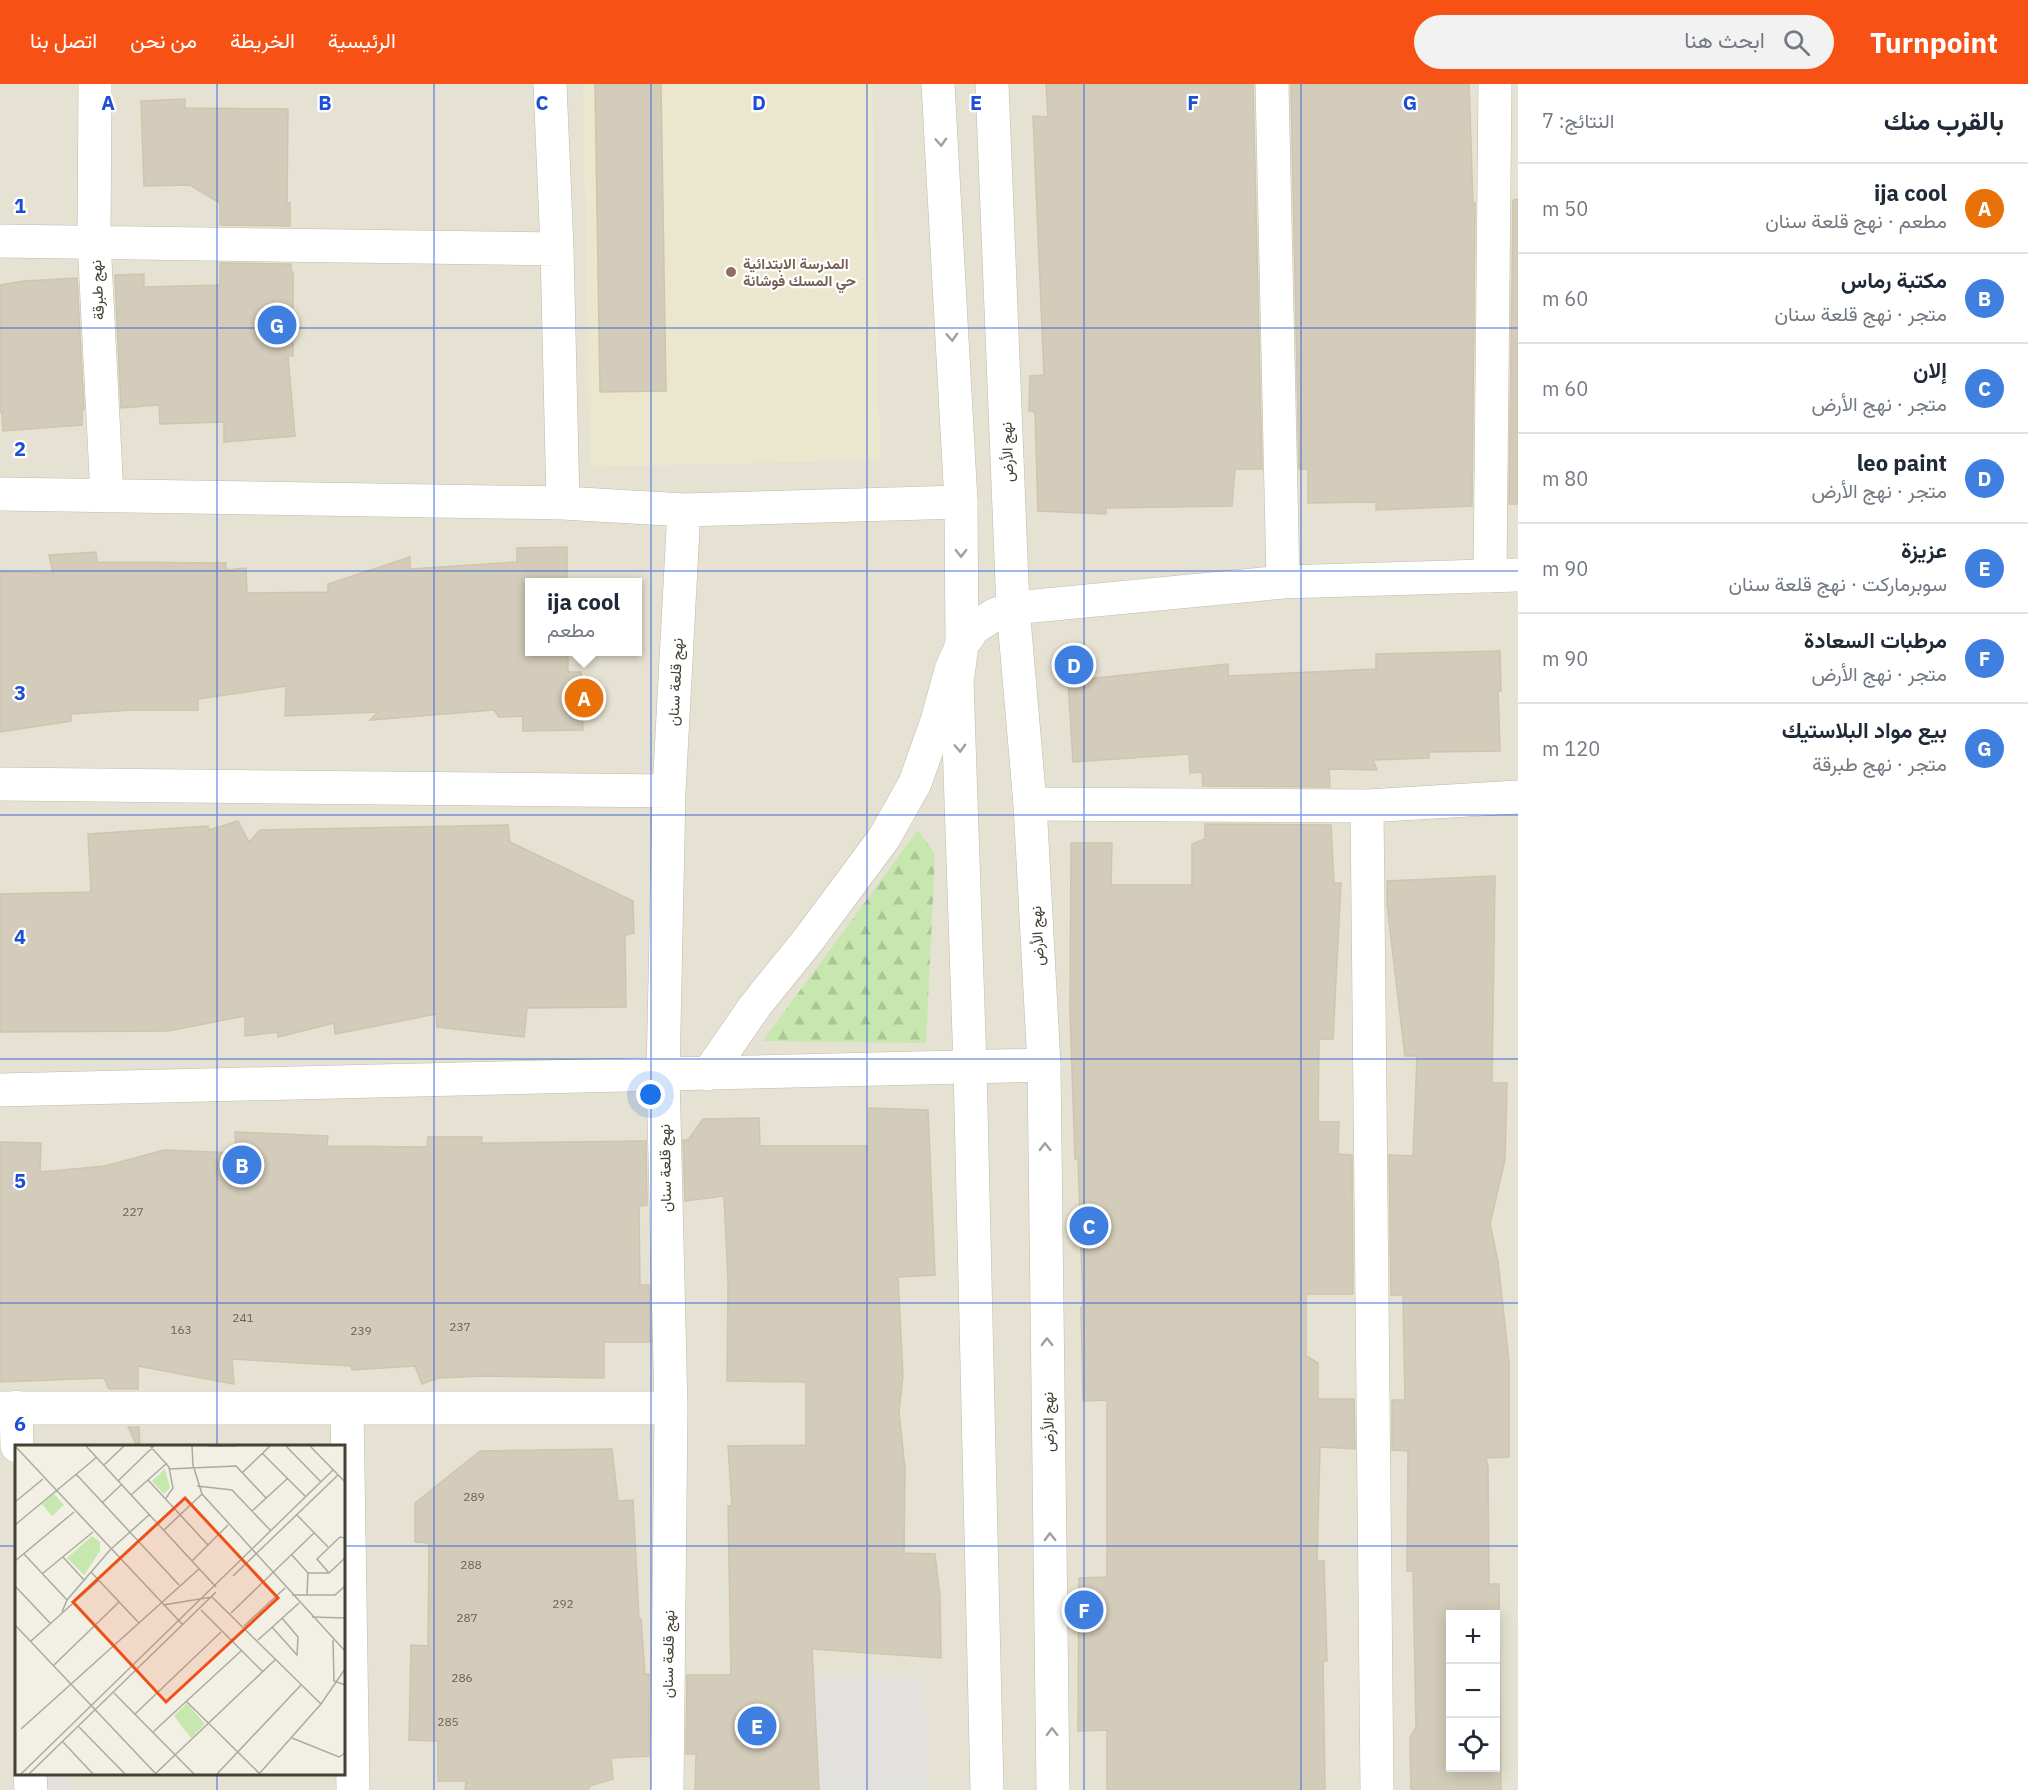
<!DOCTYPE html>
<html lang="ar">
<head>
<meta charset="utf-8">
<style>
	:root { --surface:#fff; --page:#f2f2f3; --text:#1f2937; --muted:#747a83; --line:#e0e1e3; --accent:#f85116 }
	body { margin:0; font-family:"IBM Plex Sans",Vazirmatn,sans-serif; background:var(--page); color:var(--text); direction:rtl }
	.controls { position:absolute; right:18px; bottom:18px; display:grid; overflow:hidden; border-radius:0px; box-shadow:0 3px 15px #0003 }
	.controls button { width:54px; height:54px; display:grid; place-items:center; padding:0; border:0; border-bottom:2px solid var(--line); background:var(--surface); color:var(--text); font:30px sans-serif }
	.you { position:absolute; left:651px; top:1011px; width:21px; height:21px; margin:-15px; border:4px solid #fff; border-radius:50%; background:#1a73e8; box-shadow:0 0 0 9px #1a73e833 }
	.badge { display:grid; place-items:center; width:39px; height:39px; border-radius:50%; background:var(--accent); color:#fff; font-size:20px; font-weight:700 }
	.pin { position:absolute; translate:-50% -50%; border:3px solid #fff; box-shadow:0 2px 6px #0006 }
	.popup { position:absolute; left:525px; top:494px; width:117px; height:78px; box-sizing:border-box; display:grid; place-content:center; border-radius:0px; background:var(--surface); filter:drop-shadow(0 2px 4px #0005); font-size:20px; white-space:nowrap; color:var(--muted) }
	.popup b { font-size:22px; color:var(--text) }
	.popup::after { content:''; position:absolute; left:50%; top:100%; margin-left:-12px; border:12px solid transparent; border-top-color:var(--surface) }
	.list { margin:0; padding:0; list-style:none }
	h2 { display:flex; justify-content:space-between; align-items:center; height:78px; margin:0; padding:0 24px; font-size:26px }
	h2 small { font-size:20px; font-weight:400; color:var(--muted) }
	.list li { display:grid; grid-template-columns:39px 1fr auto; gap:18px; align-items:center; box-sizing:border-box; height:90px; padding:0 24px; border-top:2px solid var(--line) }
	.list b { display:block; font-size:22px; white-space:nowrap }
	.list p { margin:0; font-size:20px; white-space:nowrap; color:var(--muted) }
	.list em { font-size:20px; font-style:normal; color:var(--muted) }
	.icon { flex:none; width:33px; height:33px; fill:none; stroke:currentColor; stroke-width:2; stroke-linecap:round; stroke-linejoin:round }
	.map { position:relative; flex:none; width:1518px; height:1706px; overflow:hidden; direction:ltr }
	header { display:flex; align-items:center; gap:36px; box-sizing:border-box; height:84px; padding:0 30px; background:var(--accent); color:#fff }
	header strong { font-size:28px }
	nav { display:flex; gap:33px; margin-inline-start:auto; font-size:21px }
	.search { width:420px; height:54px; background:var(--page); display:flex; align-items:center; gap:15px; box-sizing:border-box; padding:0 21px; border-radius:33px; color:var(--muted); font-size:22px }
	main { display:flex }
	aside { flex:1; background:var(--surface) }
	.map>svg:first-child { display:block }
	.residential { fill:#e6e2d3; fill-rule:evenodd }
	.education { fill:#ebe6ce }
	.forest { fill:url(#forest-firs) }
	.parking { fill:#e3e1dd }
	.building { fill:#d4ccba; stroke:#cec5ad; stroke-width:1.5; fill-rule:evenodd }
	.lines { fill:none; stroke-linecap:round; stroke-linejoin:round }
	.minor-casing { stroke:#c0bbaa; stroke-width:34 }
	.tertiary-casing { stroke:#c0bbaa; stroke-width:34 }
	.minor { stroke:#fff; stroke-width:33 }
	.tertiary { stroke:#fff; stroke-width:33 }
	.oneway { stroke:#a2a09a }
	.grid { fill:none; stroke:#1d4ed8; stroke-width:1.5; stroke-opacity:0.55 }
	.education-dot { fill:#8d6e63; stroke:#fff; stroke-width:2 }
	.labels { text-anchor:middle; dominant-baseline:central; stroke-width:4.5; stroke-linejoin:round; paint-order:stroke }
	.number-label { font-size:12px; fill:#686356 }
	.education-label { font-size:15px; font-weight:bold; fill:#785e54; stroke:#fff; text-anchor:start }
	.street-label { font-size:15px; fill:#444034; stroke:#fff }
	.inset-road { fill:none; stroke:#acaa9e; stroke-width:1.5 }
	.view { fill:#ef5018; fill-opacity:0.15; stroke:#ef5018; stroke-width:3 }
	.inset-edge { fill:none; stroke:#444034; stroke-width:3 }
	.grid-label { font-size:20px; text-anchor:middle; font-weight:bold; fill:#1d4ed8; stroke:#fff; stroke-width:4.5; stroke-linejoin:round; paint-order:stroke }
</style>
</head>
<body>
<header>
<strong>Turnpoint</strong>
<div class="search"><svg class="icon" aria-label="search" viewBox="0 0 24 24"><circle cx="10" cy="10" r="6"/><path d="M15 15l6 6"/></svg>ابحث هنا</div>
<nav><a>الرئيسية</a><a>الخريطة</a><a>من نحن</a><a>اتصل بنا</a></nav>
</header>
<main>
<aside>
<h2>بالقرب منك<small>النتائج: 7</small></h2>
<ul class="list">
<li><span class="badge" style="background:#e8710a">A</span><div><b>ija cool</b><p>مطعم · نهج قلعة سنان</p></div><em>50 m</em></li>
<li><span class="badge" style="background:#3f7fe0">B</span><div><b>مكتبة رماس</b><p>متجر · نهج قلعة سنان</p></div><em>60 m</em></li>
<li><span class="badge" style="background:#3f7fe0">C</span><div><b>إلان</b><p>متجر · نهج الأرض</p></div><em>60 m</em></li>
<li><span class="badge" style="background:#3f7fe0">D</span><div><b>leo paint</b><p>متجر · نهج الأرض</p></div><em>80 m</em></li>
<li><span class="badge" style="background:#3f7fe0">E</span><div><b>عزيزة</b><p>سوبرماركت · نهج قلعة سنان</p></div><em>90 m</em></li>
<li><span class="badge" style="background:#3f7fe0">F</span><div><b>مرطبات السعادة</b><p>متجر · نهج الأرض</p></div><em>90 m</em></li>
<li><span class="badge" style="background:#3f7fe0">G</span><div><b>بيع مواد البلاستيك</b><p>متجر · نهج طبرقة</p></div><em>120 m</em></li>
</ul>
</aside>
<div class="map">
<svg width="1518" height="1706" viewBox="0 0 1518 1706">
	<defs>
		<pattern id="forest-firs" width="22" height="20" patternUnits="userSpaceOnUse" patternTransform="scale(1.5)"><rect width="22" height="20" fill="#c6e7ad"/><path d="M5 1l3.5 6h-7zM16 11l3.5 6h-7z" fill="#abc795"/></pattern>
	</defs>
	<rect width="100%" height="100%" fill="#f2f0e5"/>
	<path class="residential" d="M0,0H1518V1706H0ZM530,498H638V568H530ZM16,1362H344V1690H16ZM1450,1530H1496V1684H1450Z"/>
	<path class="education" d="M583,0H872L880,376L590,383Z"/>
	<path class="forest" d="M918,746L935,770L926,959L763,957Z"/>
	<path class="parking" d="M16,1447V1690H70V1706H14Z
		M814,1592L925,1594L928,1706H819Z"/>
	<path class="building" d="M595,0H661L666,307L600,308Z
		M1046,0H1253L1262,385H1235L1232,422L1106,424V430L1038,427L1035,328L1029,327L1030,292L1044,291L1033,32L1048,33Z
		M1291,0H1469L1473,119H1475L1472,422L1376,426V418L1308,419V385H1299Z
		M185,15V24L288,25L287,119H290V142L220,141V119L190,101L144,102L141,17Z
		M1518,115V420H1509L1513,116Z
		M220,179L291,180V188H293V272H288L295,352L224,358V338L160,340L159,321L121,324L115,191L144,190V203L220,201Z
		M77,194L84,326H82V341L3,347L2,328H0V201L24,197Z
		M567,463V498H530V567H568V588H581L583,646L523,647V632L499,633L494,626L370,636L378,628L285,632L286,602L198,615V626H132L71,630V637L0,648V488L53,489L49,471L96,468L97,478L226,479V486L246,484L247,509L328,508V500L410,473V485L517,478V464Z
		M1500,567L1501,607H1498L1500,667L1429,668V674L1373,676L1377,686L1329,685L1330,703L1203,702L1202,688L1190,689L1189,670L1073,678L1068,597L1228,580V592L1376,585V570Z
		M238,737L249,758L260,746L508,741L510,758L633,817L634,849L625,851L626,923L527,924L524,953L437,943L436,930L335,950L334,939L278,953V948L245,952V932L168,947L0,948V810L91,808L88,750L208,742L209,746Z
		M1205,740L1331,741L1334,799H1341L1333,955H1319L1318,1038H1339L1338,1070L1352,1071L1353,1210H1306V1272L1318,1279V1315H1354L1355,1365L1320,1363L1317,1477H1324L1327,1577H1323L1325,1706H1107V1646L1078,1647L1079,1494L1107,1493V1316L1083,1317L1081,1223L1083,1222L1078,1075H1075L1070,927L1071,759H1112L1111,801H1192V760L1205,755Z
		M1495,792L1492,999H1507L1505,1076L1490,1140L1498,1177L1509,1278V1373L1486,1374L1488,1383L1489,1500H1499L1501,1706H1411L1410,1654L1416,1643L1413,1487H1407L1408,1367L1392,1366V1316H1405L1403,1211H1391L1389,1071L1413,1072L1417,972H1405L1387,821V797ZM1450,1530H1496V1683H1450Z
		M869,1024L928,1026L935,1191L898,1193L903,1292L899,1328L905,1384L904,1469L935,1470L940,1513L941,1574L812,1565L819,1706H695L696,1670H686L687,1591H731L728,1422H732L728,1362L806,1361V1298L727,1297L728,1198L724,1112L685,1117L683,1056H688L703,1035L759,1034L760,1062H869Z
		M235,1048L328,1052L327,1062L427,1063L428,1053H482L481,1059L646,1057L647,1121L639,1122L640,1201H649L650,1258H604V1294L485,1292L438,1294L422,1300L415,1282L352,1286L351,1282L232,1275L234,1300L138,1282V1305H109L104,1294L0,1298V1058L41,1059L40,1088L105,1082L164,1066L236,1069Z
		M128,1343H139L140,1362H137Z
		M612,1365L618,1417L633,1416L639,1535H641L645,1590H649V1672L611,1674L613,1695L590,1702L588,1706H465L466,1697H438V1657L409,1656L411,1561L428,1562L429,1459L415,1458V1419L480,1367Z"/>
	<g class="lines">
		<defs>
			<path id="minor" d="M95,0L94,157L107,412
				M550,0L557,165L563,419
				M1272,0L1283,498
				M0,157L557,165
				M0,410L563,419L684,426L961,418
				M1490,492L1495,0
				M0,700L669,707
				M1030,720L1367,722L1518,713
				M1367,722L1377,1706
				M708,990L755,922L809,855L884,754L915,699L937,637L951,586L962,561L974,544L994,531L1013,524L1283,498L1518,491
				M0,1006L1044,981
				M16,1323L17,1362
				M0,1324H671
				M347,1324L353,1706
				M30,1690L31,1706
				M667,1706L671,1324L663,991L669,707L684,426"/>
			<path id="tertiary" d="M938,0L961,418L962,561L957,598L970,982L987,1706
				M992,0L1013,524L1030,720L1044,981L1053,1706"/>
		</defs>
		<use href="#minor" class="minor-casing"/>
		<use href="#tertiary" class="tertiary-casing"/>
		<use href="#minor" class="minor"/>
		<use href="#tertiary" class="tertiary"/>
	</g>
	<defs><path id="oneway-chevron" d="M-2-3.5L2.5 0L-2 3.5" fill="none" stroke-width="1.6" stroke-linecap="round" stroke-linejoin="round" transform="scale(1.5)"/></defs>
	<g class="oneway">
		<use href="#oneway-chevron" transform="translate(941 58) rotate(87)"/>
		<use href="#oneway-chevron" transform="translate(952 253) rotate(87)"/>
		<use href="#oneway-chevron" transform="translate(961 469) rotate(89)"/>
		<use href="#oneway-chevron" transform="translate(960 664) rotate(88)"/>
		<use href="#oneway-chevron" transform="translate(1045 1063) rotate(-91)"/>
		<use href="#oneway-chevron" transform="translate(1047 1258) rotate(-91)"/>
		<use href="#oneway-chevron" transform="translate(1050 1453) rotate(-91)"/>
		<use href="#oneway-chevron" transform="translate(1052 1648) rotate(-91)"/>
	</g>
	<path class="grid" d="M217,0V1362M434,0V1706M651,0V1706M867,0V1706M1084,0V1706M1301,0V1706M0,244H1518M0,487H1518M0,731H1518M0,975H1518M0,1219H1518M0,1462H16M344,1462H1518M217,1690V1706"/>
	<circle class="education-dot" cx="731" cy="188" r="6"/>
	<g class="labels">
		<g class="number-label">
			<text x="133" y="1127">227</text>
			<text x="243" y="1233">241</text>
			<text x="460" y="1242">237</text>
			<text x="181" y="1245">163</text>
			<text x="361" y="1246">239</text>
			<text x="474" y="1412">289</text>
			<text x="471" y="1480">288</text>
			<text x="563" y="1519">292</text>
			<text x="467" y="1533">287</text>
			<text x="462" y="1593">286</text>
			<text x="448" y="1637">285</text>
		</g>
		<g class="education-label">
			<text x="743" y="179">المدرسة الابتدائية<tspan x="743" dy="17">حي المسك فوشانة</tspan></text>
		</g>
		<g class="street-label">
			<text transform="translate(97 206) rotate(-93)">نهج طبرقة</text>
			<text transform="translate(1007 368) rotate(-92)">نهج الأرض</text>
			<text transform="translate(675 598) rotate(-87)">نهج قلعة سنان</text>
			<text transform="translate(1037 852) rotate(-93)">نهج الأرض</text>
			<text transform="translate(665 1084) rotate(-91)">نهج قلعة سنان</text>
			<text transform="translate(1048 1338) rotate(-91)">نهج الأرض</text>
			<text transform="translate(668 1570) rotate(-89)">نهج قلعة سنان</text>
		</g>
	</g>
	<g transform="translate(15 1361)">
		<rect width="330" height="330" fill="#f2f0e5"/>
		<path d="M172,258L190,279L176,293L159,271Z" fill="#c6e7ad"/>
		<path d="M150,24L155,43L149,49L137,36ZM39,49L49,60L37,71L27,59ZM77,91L85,97V106L69,130L52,113Z" fill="#c6e7ad"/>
		<path class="inset-road" d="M0,1L168,180M71,1L201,142M135,1L154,22L158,43L151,53M177,1L178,20L187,49L330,206M193,1H222M271,1L306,37M295,1L330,37M247,8L291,52M89,20L109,1M154,24L221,21L251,53M227,28L255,1M61,29L164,140M133,35L193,100M103,36L139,1M182,41L217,45L256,86M116,50L152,18M0,57L28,34M88,57L106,40M237,66L273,33M281,69L313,102M0,80L82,12M149,85L187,49M9,109L52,155M276,109L293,128M48,112L69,135M0,116L59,67M177,116L213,80M76,127L124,178M314,128L302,114L325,92L330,93M27,129L78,87M218,131L323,30M0,141L35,178M277,150H320L330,141M292,150L293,128H314L330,113M148,160L197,152L306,259M186,165L248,227M47,167L52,155L95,105L135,69M216,168L299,88M297,172L330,173M0,180L141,329M229,181L270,143M257,182L282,210L283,192L267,173M243,195L284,158M318,195L319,236L330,240M16,196L84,135M39,220L104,157M99,248L179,329M171,256L245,329M120,269L206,187M64,282L110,329M6,284L184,124M138,287L226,206M277,293L324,312L330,308M48,297L78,329M6,329L318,25M14,329L201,147M140,329L261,214M202,329L286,240M244,329L306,259L330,224"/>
		<path class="view" d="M170,53L263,153L151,257L58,157Z"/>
		<rect width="330" height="330" class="inset-edge"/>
	</g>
	<g class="grid-label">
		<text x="108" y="26">A</text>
		<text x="325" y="26">B</text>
		<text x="542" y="26">C</text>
		<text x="759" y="26">D</text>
		<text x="976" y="26">E</text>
		<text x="1193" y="26">F</text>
		<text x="1410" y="26">G</text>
		<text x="20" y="129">1</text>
		<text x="20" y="372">2</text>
		<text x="20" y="616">3</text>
		<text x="20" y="860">4</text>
		<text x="20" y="1104">5</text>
		<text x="20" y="1347">6</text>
	</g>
</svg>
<div class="controls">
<button>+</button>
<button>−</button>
<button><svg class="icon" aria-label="locate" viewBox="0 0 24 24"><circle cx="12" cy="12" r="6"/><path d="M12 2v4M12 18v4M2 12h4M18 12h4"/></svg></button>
</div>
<div class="you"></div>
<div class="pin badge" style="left:584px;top:614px;background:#e8710a">A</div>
<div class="popup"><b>ija cool</b>مطعم</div>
<div class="pin badge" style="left:242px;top:1081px;background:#3f7fe0">B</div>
<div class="pin badge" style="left:1089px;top:1142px;background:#3f7fe0">C</div>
<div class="pin badge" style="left:1074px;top:581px;background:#3f7fe0">D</div>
<div class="pin badge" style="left:757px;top:1642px;background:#3f7fe0">E</div>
<div class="pin badge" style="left:1084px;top:1526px;background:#3f7fe0">F</div>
<div class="pin badge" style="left:277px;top:241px;background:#3f7fe0">G</div>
</div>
</main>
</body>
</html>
